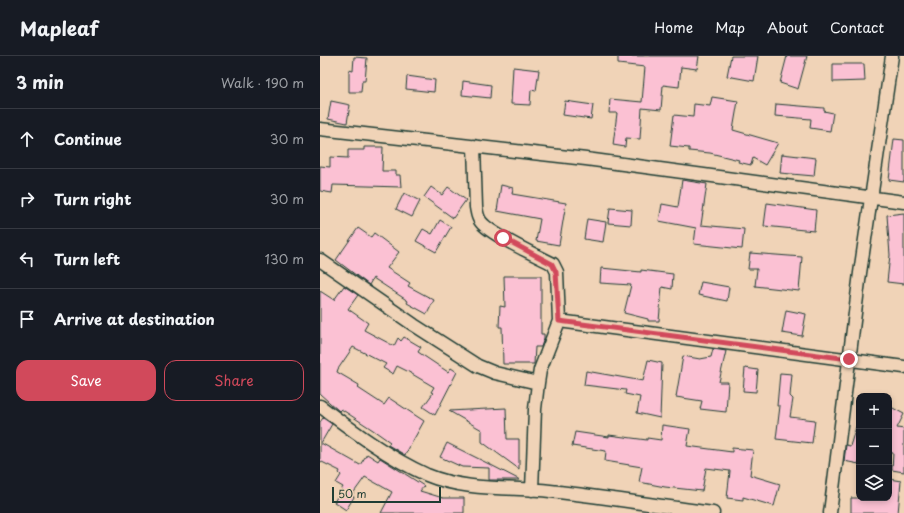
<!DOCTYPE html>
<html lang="en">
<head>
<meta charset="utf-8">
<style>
	:root { --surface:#171b24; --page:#20242c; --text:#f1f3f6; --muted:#9ea1a6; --line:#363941; --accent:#d1495b }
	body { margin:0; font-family:"Playpen Sans",sans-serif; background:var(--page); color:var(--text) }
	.controls { position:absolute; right:12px; bottom:12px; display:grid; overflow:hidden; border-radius:8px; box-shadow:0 2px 6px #0003 }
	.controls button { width:36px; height:36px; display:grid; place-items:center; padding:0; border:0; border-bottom:1px solid var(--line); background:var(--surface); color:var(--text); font:20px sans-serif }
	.scale { position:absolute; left:12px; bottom:10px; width:109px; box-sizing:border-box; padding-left:4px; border:2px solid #1f3d34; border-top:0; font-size:11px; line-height:14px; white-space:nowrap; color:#1f3d34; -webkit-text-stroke:3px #f0d3b7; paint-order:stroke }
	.stop { position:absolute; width:12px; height:12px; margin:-9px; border:3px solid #d1495b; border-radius:50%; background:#fff }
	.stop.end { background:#d1495b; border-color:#fff; box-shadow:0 1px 4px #0008 }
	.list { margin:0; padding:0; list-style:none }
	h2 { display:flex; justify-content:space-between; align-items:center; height:52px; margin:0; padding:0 16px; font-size:17px }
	h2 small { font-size:13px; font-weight:400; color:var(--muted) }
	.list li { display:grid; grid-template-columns:26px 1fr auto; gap:12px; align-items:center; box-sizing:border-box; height:60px; padding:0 16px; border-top:1px solid var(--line) }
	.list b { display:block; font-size:15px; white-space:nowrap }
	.list em { font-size:13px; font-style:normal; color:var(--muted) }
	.actions { display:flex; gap:8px; padding:12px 16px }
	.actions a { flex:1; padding:9px 0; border:1px solid var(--accent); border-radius:12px; text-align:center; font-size:14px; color:var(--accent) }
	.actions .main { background:var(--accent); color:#fff }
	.icon { flex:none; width:22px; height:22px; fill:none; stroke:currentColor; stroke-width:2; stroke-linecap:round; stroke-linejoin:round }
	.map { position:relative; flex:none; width:584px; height:457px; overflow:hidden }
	header { display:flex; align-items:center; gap:24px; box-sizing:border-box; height:56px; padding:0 20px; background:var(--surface); border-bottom:1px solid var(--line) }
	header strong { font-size:19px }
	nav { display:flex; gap:22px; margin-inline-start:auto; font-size:14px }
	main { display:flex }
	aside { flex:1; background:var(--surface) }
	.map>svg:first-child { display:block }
	.building { fill:#fbc1d3; stroke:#1f3d34 }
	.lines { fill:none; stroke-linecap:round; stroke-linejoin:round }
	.minor-casing { stroke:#1f3d34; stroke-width:15 }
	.minor { stroke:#f0d3b7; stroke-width:12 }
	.route { stroke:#d1495b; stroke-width:5 }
</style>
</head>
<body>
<header>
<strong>Mapleaf</strong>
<nav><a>Home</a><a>Map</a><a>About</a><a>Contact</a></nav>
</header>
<main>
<aside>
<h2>3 min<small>Walk · 190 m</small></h2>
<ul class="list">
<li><svg class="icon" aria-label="ahead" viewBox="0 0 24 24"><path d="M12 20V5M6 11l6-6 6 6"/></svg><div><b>Continue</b></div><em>30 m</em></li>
<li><svg class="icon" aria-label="right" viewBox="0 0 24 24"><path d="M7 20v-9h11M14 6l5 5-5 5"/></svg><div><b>Turn right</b></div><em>30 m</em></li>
<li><svg class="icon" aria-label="left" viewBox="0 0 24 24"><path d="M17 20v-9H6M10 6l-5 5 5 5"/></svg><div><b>Turn left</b></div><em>130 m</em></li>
<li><svg class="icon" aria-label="arrive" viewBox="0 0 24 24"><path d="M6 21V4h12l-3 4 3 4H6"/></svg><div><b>Arrive at destination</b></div></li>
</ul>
<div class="actions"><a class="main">Save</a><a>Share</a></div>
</aside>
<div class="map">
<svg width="584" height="457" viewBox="0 0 584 457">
	<rect width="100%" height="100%" fill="#f0d3b7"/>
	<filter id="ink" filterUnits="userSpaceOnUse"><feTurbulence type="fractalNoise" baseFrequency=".025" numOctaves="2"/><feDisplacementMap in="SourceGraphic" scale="8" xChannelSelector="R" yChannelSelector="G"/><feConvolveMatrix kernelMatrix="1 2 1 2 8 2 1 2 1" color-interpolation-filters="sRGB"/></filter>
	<g filter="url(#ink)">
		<path class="building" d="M298,0H379L377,13L361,11L359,31L343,29L341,54L322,52L320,83L306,82L305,91L293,89L297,57H289L290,43L322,46L325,11L298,8Z
			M411,0H438L434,25L407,20Z
			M467,0H487L478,33L460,27Z
			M34,1L47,2L45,25H42L41,36H29V14L33,15Z
			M513,8H544L545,25L513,26Z
			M193,11L219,14L216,35L211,34L210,49L191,48Z
			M87,20L115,24L114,36L86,33Z
			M143,25L171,29L170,42L142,39Z
			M392,41L418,45L413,74L458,87L445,109L433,102L431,109L418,106L419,104L390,97L369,95V92L350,90L354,59L373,61L374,48L390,50Z
			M11,45L30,49L27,67L8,63Z
			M245,45L273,49L271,63L243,59Z
			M456,48L504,52V55L513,57L510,75L490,72L491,63L455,60Z
			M574,83L584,84V126L569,124Z
			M44,91H63L62,115H76V119H80L81,131L13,129L12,137L0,135V110L10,111V101L28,102V94H44Z
			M462,98L496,102L494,120L460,117Z
			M362,124L387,128L381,169L424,173L422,193L374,188L376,172L339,165L342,148L358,151Z
			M181,129L193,132L192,138L246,147L239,189L216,185L220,163L177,155Z
			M111,131L122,139L128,131L146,144L133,162L104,141Z
			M84,137L100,145L92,161L76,153Z
			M447,147L496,154L494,175L444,170Z
			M290,152L312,154L311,169L288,167Z
			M584,157V228L567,226L570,199L567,159Z
			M267,163L286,166L283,186L264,183Z
			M120,164L131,171L116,196L96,185L103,173L112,178Z
			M38,172L51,181L54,177L79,196L67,212L90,227L88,230L114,244L107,258L87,247L88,245L53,222L49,229L16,204Z
			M430,197L482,201L479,235L435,230L437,213H428Z
			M281,212L321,216V214L353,218L352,233L342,231L339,265H328V263L304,257L311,229L280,227Z
			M184,220H221V278H224V282L221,291H215L214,308H183L182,271H179L180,250L185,251Z
			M381,226L409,231L407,245L378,239Z
			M24,230L38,239L28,253L48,267L44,274L74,290L78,282L81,285L84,281L101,291L98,296L128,316L131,312L137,316L115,359L103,351L113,337L111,336L114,331L87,315L77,310L73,318L63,312L66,308L33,291L18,313L17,316L39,329L38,332L64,349L69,342L104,365L85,399L68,389L70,386L53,374L21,353L19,355L0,338V235L14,244Z
			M466,254L486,258L482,280L462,277Z
			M393,293L406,295L399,326H408L406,356L380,353L382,345L356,341L363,300L380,303L391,301Z
			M328,304L342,307L340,362L317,357L320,341L305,338L306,334L264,329L266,315L323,325Z
			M425,312L438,314L436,336L423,335Z
			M460,317L472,318L470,340L473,343L470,361L495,364L492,387L456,383L460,350H457Z
			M569,350L584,358L577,372L584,373V416L572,414L573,397L569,396Z
			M186,352L187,383H199V413L162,386V374L129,355Z
			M3,362L12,368L1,387L40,409L47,398L58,405L60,402L104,430L100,435L123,442H144V457H61L72,436L45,421L32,439L34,441L26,454L14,446L23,431L16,427L21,419L19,417L20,415L0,405V366Z
			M537,368H539V408L524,405L526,389L530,390Z
			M342,369L370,373L367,390L412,396V392L433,394L430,419L460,428L454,450L423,441V444L407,442L410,415L386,412L382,435L345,431L319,426L322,411L285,405L286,395L252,390L255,376L289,381V379L327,384V382L341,384Z
			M127,387L169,408L200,424H169V412L142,411L120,401Z
			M569,423L581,425L578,457H531V442H569Z"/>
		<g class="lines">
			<defs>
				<path id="minor" d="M0,73L266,103L584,146
					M154,90L156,151C157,156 157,161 161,166C171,179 216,199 233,208L237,216L239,265L220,314L218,327L215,353L212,434
					M0,204L94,269L158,310L175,317L218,327
					M239,265L584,311
					M0,350C33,375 69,402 107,419C145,435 190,431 230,435C285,441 339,450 393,457
					M510,457L540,217L572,0"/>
			</defs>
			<use href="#minor" class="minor-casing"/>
			<use href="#minor" class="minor"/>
		</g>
	</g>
	<g class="lines" filter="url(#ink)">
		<path class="route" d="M183,182L232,208L236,216L239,265L529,303"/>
	</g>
</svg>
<div class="controls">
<button>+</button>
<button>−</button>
<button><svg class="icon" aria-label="layers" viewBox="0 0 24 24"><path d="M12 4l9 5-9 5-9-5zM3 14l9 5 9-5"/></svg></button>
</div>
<div class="scale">50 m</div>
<div class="stop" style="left:183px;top:182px"></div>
<div class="stop end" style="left:529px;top:303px"></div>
</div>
</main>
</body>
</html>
